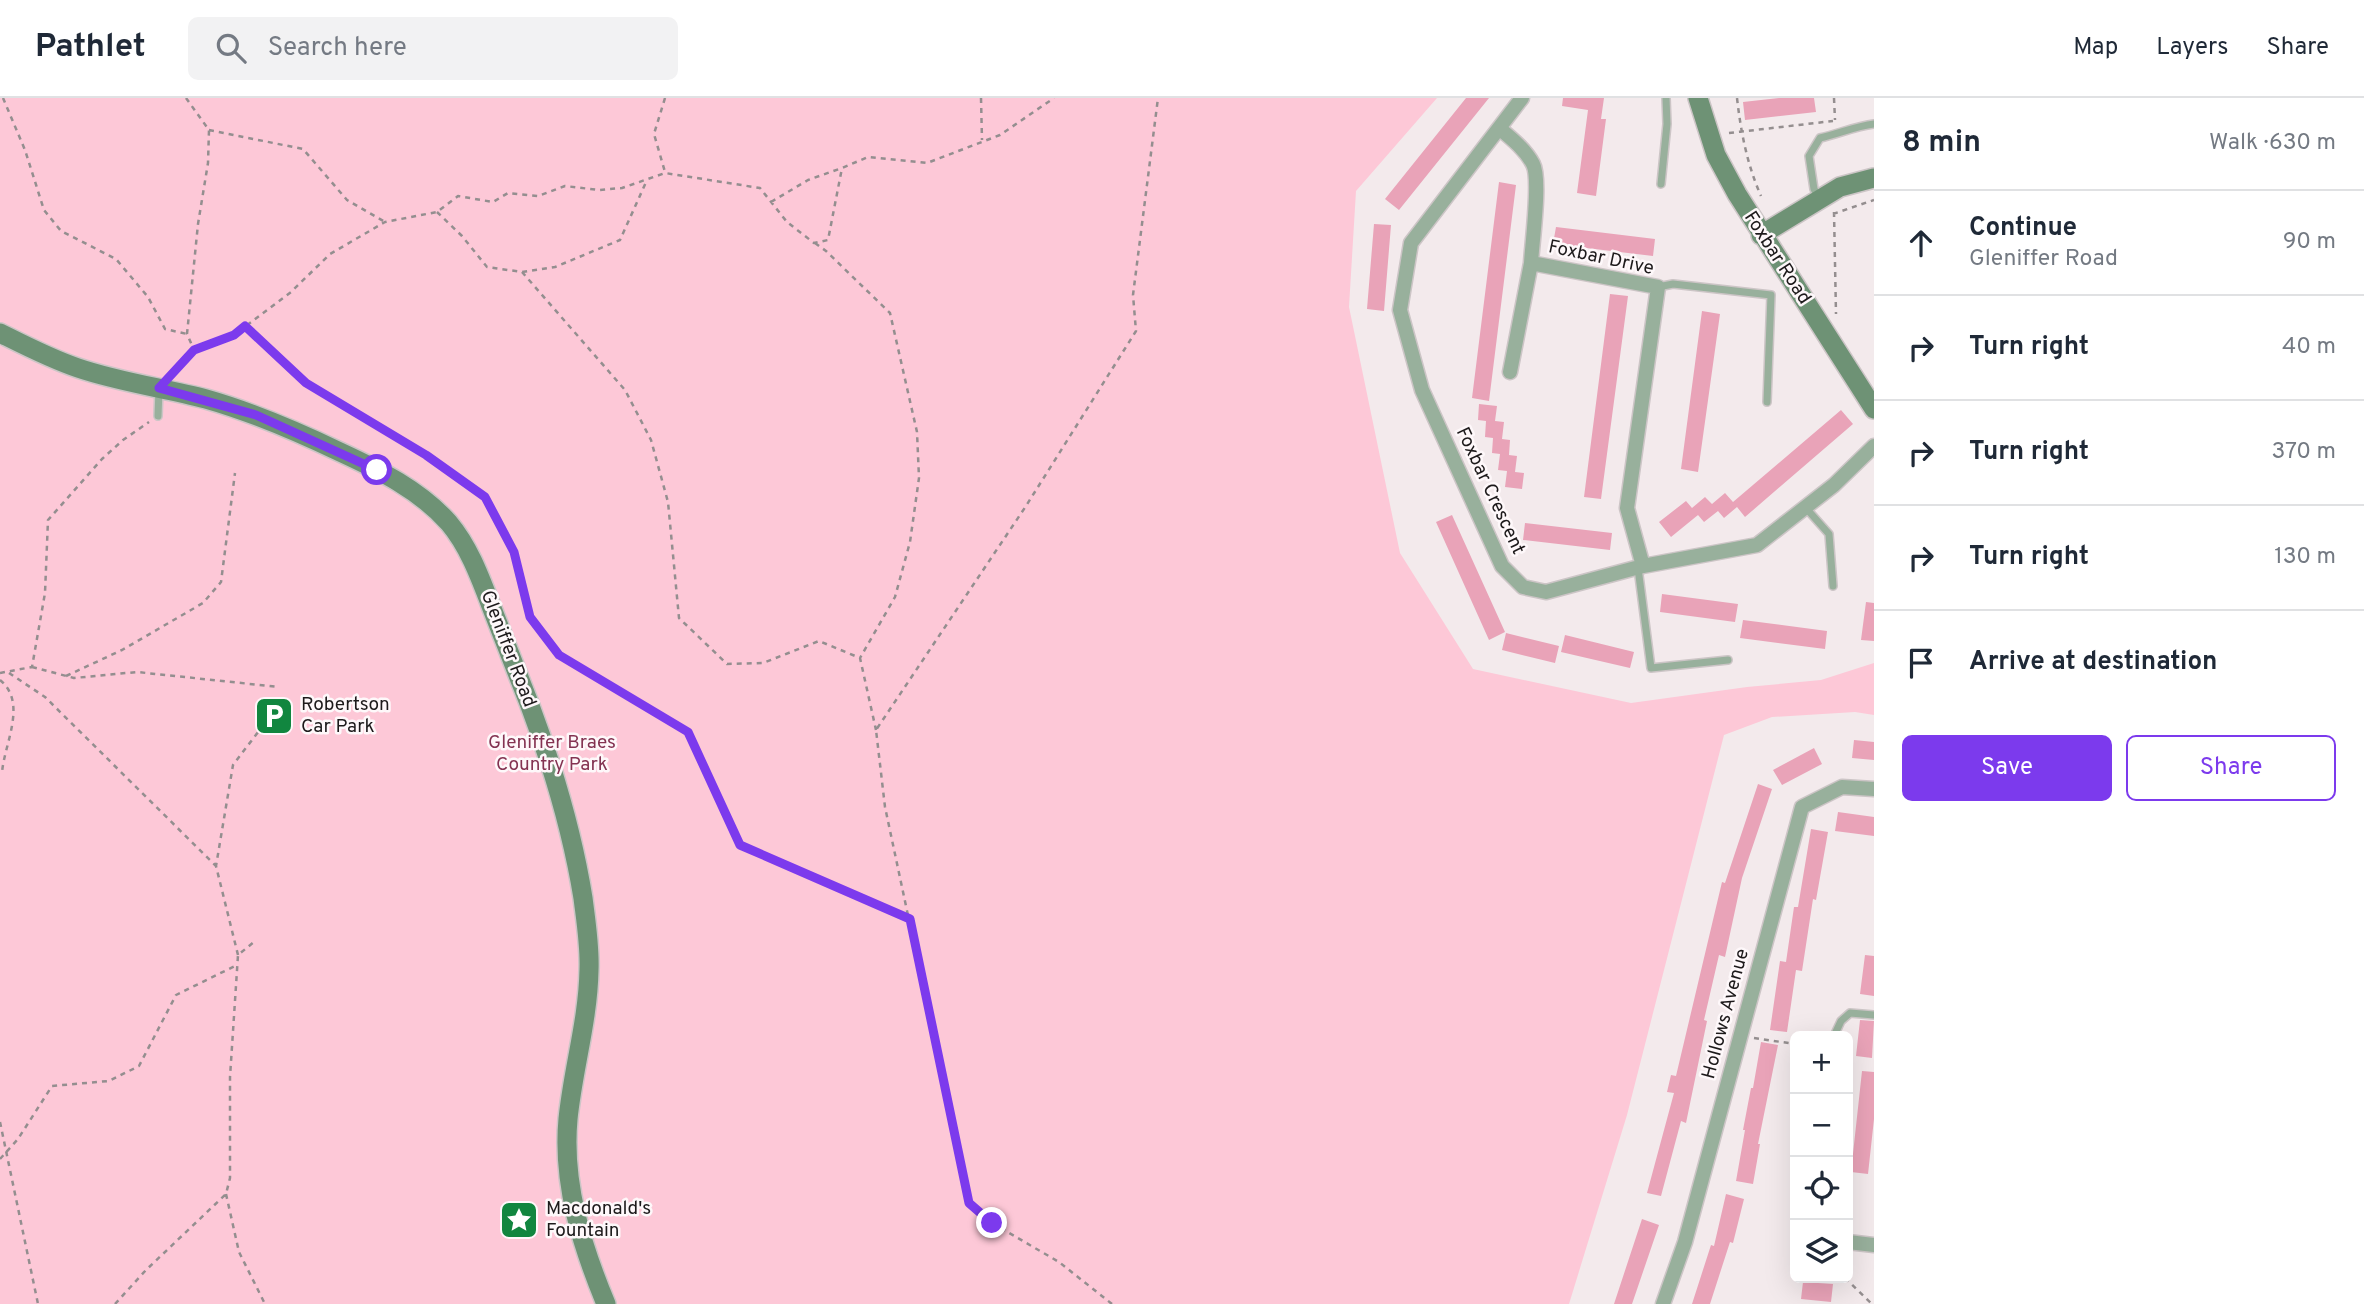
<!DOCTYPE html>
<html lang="en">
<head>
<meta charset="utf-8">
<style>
	:root { --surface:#fff; --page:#f2f2f3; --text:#1f2937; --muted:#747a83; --line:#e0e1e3; --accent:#7c3aed }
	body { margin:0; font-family:Overpass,sans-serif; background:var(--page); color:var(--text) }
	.controls { position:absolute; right:21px; bottom:21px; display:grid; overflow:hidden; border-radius:10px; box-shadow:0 7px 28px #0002 }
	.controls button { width:63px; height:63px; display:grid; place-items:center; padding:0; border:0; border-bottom:2px solid var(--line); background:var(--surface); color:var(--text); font:35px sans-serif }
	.stop { position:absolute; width:21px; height:21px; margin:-16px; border:5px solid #7c3aed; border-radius:50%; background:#fff }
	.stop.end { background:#7c3aed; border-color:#fff; box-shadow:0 2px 7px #0008 }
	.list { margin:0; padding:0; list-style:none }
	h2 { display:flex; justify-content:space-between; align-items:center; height:91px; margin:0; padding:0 28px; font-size:30px }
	h2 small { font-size:23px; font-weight:400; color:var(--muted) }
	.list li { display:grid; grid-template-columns:46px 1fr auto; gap:21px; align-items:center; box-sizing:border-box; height:105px; padding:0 28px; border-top:2px solid var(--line) }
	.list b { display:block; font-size:26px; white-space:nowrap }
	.list p { margin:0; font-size:23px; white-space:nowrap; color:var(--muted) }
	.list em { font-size:23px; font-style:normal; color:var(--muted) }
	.actions { display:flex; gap:14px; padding:21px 28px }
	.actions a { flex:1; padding:16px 0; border:2px solid var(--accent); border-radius:10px; text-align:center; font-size:24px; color:var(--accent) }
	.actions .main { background:var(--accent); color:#fff }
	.icon { flex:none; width:38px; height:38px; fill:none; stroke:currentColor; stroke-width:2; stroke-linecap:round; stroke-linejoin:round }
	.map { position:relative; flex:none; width:1874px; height:1206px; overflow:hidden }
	header { display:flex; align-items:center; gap:42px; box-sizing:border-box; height:98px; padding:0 35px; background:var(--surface); border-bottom:2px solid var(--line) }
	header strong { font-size:33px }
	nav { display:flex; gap:38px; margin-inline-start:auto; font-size:24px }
	.search { width:490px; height:63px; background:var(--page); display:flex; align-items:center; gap:18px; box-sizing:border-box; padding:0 24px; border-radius:10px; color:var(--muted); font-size:26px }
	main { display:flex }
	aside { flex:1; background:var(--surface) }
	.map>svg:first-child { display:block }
	.green { fill:#fdc8d7 }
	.building { fill:#e9a3b8 }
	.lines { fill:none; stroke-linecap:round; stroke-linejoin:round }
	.lane-casing { stroke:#ccc5c6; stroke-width:10 }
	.street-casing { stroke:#ccc5c6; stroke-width:17 }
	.secondary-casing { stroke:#ccc5c6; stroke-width:22 }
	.path { stroke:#948e8f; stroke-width:2.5; stroke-dasharray:5 5; stroke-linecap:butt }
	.lane { stroke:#98b09c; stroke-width:7 }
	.street { stroke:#98b09c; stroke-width:14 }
	.secondary { stroke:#6e9275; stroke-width:19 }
	.route { stroke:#7c3aed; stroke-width:9 }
	.labels { text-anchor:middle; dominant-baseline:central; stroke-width:5; stroke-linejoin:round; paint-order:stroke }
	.street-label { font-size:19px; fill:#1d1a1b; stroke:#fef8fa }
	.poi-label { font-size:19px; fill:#1d1a1b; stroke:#fef8fa; text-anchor:start }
	.park-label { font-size:19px; fill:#843352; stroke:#fef8fa }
</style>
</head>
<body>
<header>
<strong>Pathlet</strong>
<div class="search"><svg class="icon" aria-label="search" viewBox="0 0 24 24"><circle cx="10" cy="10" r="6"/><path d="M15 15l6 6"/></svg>Search here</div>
<nav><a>Map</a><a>Layers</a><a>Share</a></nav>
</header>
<main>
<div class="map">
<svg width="1874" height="1206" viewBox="0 0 1874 1206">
	<rect width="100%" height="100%" fill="#f3eaec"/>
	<path class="green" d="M0,0H1437L1356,93L1349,209L1400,455L1473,571L1631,605L1747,589L1821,582L1874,565V617L1855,614L1772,619L1724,637L1627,1017L1569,1206H0Z"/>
	<path class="building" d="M1466,0H1489L1399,112L1385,101Z
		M1563,0H1604L1601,21H1606L1596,98L1577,95L1588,12L1562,8Z
		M1779,0H1814L1816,14L1745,22L1743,4Z
		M1499,84L1516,87L1489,303L1472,300Z
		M1374,126L1391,127L1384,213L1367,211Z
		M1556,129L1655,141L1653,158L1553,146Z
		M1610,196L1628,198L1601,401L1584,399Z
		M1702,213L1720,216L1698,374L1681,371Z
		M1479,306L1497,308L1495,323L1504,324L1502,341L1510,342L1509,357L1517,358L1515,374L1524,375L1522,391L1505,389L1507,373L1498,372L1500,356L1492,355L1493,340L1485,339L1486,323L1478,322Z
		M1841,312L1853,326L1745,419L1737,409L1724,420L1718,413L1704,424L1692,410L1705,399L1712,406L1725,395L1733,404Z
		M1686,403L1698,417L1671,439L1659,424Z
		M1452,417L1505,534L1489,542L1436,424Z
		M1525,425L1612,435L1610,452L1523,442Z
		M1662,496L1738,506L1735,524L1660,514Z
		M1866,504L1874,505V543L1861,542Z
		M1743,522L1827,533L1825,551L1740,540Z
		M1506,535L1559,548L1555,565L1502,552Z
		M1565,537L1634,554L1630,570L1561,554Z
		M1854,642L1874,644V662L1852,660Z
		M1814,650L1822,666L1782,687L1773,672Z
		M1758,686L1772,691L1742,780L1725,859L1719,857L1704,922L1707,923L1686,1025L1681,1023L1661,1098L1647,1095L1674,995L1667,994L1671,977L1676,978L1722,784L1725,785Z
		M1838,714L1874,719V738L1835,733Z
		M1811,731L1828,734L1816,802L1813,801L1802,873L1796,872L1787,934L1770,932L1780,863L1786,864L1794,809H1798Z
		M1865,857L1874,858V898L1860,896Z
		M1860,922L1874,923L1872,960L1856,958Z
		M1761,944L1778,947L1758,1046H1760L1753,1086L1736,1083L1745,1032H1743L1751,990H1753Z
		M1862,973L1874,974V1021L1868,1076L1851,1074Z
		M1726,1096L1744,1101L1733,1145L1730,1144L1710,1206H1692L1711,1147L1714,1148Z
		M1642,1121L1659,1127L1632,1206H1614Z
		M1803,1184L1833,1186L1831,1204L1801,1201Z"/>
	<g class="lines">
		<defs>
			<path id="lane" d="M1661,86L1667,26L1666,0
				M1819,100L1814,91L1809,58L1820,40C1838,36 1856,28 1874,26
				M1658,189L1673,186L1771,197L1767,304
				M158,318L159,291
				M1805,409L1829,436L1833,488
				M1638,470L1651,570L1728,562
				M1834,938L1841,923L1850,915L1874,917"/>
			<path id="street" d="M1522,0L1411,145L1400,212L1422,292L1502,468L1523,489L1546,494L1643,468L1757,447L1834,387L1874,348
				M1499,30C1511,40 1525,51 1533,66C1541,81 1532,145 1531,165L1658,189L1627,410L1643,468
				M1510,274L1531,165
				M1848,1144L1874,1147
				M1663,1206L1685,1144L1802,709L1842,689L1874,691"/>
			<path id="secondary" d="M1698,0L1716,57L1737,96L1874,311
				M1761,137L1840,89L1874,80
				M0,235C26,248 51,261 78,270C119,284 164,290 206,301C252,314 296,333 340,354C379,372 420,392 449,425C470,450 481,482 493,513C505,543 517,574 529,605C553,669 572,732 583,800C586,824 590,848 589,872C588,923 573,971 568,1021C562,1086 582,1148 606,1206"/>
		</defs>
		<use href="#lane" class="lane-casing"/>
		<use href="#street" class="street-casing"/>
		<use href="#secondary" class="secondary-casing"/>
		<path class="path" d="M3,0L25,52L44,112L61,133L116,161L148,199L165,231L187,236
			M186,0L209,32L208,65L198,126L187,236L194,252
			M665,0L654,36L665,74
			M981,0L982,42
			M1737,0C1741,35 1747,66 1761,98
			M1834,0L1835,22
			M209,32L303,51L347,102L385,124
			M1729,35L1833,23
			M771,104L808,82L842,70
			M437,114L462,138L487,169L522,174L555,169L620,142L647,82
			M1834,114L1836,216
			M1833,116L1874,102
			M815,145L826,153L890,215L917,334L919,380L910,444L895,499L860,560
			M522,174L625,292L651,342L668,404L679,520L727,566L763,565L819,543L860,560L876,632
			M245,228L306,285L427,357L485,399L514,454L530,519L559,557L688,634L740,747L910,821
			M173,275L194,252L234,237L291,194L330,156L385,124L437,114L458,98L493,104L508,95L538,98L565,88L599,92L622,90L665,75L760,90L787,124L814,145L828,142L842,70L868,59L927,65L1000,37L1054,0
			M32,569L74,580L137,574L279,589
			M0,575L32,569L45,495L48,422L102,361L123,342L149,324
			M9,575L45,599L216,768
			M66,578L122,552L203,505L221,484L235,375
			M0,582C28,605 4,646 2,675
			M238,857L216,768L233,667L274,613
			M1754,940L1795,946
			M0,1024L38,1206
			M0,1061L18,1041L52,988L109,983L139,968L176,897L237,867
			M226,1096L239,1154L265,1206
			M1845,1180L1872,1206
			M115,1206L146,1172L226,1096L230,1080V979L238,857L254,844
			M1112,1206L1059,1164L992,1125L969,1105L885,709L876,632L1026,408L1136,233L1133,197L1158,0"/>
		<use href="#lane" class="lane"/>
		<use href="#street" class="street"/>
		<use href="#secondary" class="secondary"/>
	</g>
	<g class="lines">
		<path class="route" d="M377,372L256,317L159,290L194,252L234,237L245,228L306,285L426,357L485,399L514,454L530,519L559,557L688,634L740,747L910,821L969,1105L992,1125"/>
	</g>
	<defs>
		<symbol id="parking-square" viewBox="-11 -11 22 22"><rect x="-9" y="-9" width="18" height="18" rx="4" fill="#11863f" stroke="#fef8fa"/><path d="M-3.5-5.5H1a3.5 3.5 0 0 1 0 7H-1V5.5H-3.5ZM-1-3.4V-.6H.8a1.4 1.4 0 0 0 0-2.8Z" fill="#fff"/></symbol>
		<symbol id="sight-square" viewBox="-11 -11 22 22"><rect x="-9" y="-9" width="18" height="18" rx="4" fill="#11863f" stroke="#fef8fa"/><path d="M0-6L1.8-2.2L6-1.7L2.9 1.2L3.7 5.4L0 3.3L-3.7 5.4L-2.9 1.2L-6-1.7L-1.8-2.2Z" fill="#fff"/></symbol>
	</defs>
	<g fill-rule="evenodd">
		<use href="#parking-square" x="252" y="596" width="44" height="44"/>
		<use href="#sight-square" x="497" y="1100" width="44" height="44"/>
	</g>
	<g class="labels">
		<g class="street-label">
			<text transform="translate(1601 160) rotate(12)">Foxbar Drive</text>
			<text transform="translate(1777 160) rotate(57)">Foxbar Road</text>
			<text transform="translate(1490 393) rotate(65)">Foxbar Crescent</text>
			<text transform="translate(508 551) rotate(69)">Gleniffer Road</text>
			<text transform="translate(1726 916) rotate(-75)">Hollows Avenue</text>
		</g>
		<g class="poi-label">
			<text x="301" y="607">Robertson<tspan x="301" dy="22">Car Park</tspan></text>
			<text x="546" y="1111">Macdonald's<tspan x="546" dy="22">Fountain</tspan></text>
		</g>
		<g class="park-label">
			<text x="552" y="645">Gleniffer Braes<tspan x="552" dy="22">Country Park</tspan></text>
		</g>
	</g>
</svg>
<div class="controls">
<button>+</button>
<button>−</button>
<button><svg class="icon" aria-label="locate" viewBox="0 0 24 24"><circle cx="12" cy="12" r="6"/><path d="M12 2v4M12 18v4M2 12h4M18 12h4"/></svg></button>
<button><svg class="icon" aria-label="layers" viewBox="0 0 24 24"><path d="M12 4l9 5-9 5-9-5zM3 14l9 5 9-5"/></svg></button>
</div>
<div class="stop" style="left:377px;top:372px"></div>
<div class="stop end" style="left:992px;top:1125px"></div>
</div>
<aside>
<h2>8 min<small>Walk · 630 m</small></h2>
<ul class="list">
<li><svg class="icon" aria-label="ahead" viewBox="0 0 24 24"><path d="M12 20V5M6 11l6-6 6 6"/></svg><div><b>Continue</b><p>Gleniffer Road</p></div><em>90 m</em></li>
<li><svg class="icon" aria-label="right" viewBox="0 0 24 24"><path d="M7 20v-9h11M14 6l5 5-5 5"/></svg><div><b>Turn right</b></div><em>40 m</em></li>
<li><svg class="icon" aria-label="right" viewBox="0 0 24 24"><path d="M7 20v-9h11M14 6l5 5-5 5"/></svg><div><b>Turn right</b></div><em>370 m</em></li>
<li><svg class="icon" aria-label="right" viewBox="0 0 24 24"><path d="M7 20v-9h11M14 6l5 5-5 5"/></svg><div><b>Turn right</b></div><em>130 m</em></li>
<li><svg class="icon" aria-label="arrive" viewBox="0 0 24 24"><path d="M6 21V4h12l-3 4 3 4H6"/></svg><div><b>Arrive at destination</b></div></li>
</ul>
<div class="actions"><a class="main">Save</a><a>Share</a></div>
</aside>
</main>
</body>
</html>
